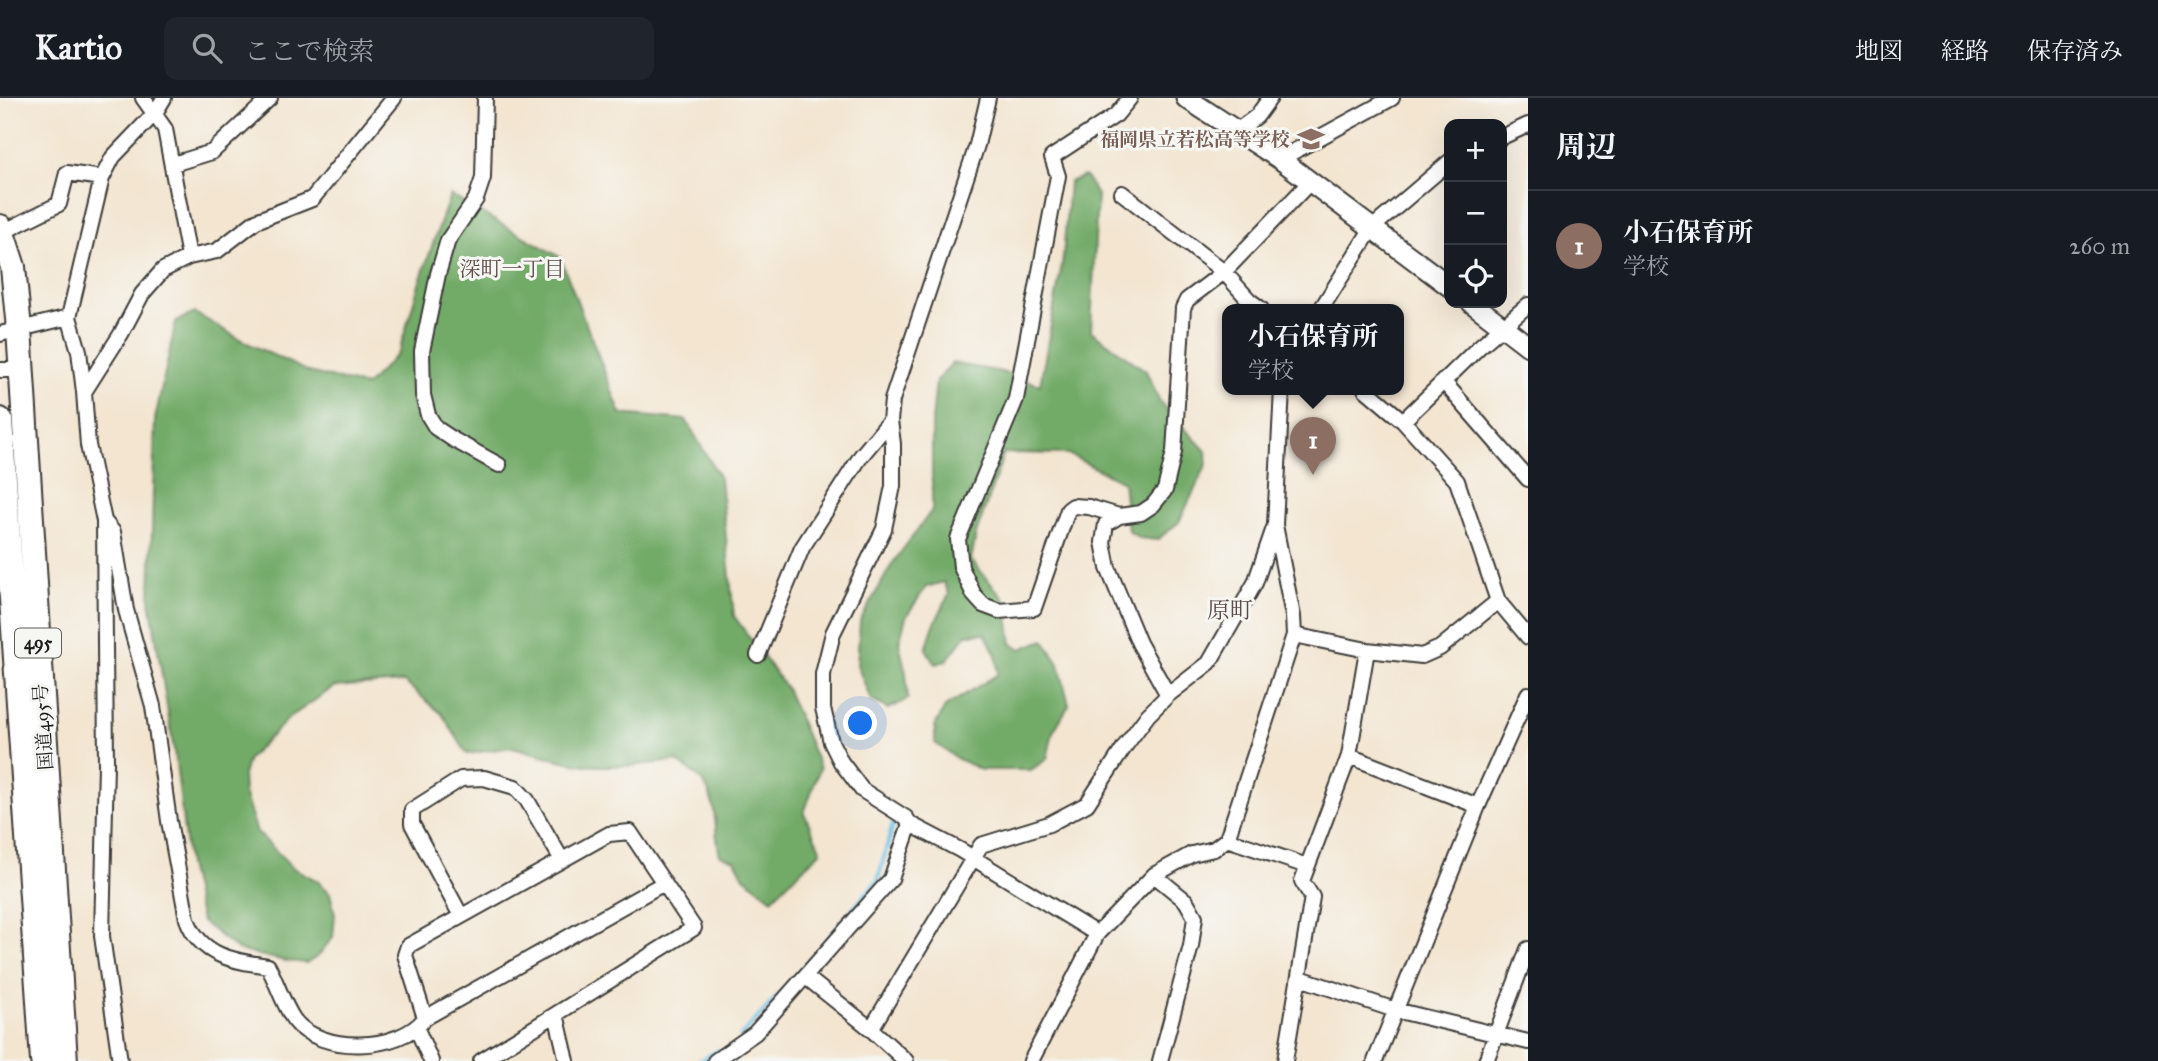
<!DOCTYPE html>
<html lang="ja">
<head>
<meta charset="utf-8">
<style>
	:root { --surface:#171b24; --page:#20242c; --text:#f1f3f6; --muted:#9ea1a6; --line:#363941; --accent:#d690ce }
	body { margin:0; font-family:"IM FELL Great Primer","Noto Serif JP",serif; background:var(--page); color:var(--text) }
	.controls { position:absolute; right:21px; top:21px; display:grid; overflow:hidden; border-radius:14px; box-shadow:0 7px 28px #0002 }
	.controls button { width:63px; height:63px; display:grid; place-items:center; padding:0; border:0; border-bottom:2px solid var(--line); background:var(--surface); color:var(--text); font:35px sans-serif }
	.you { position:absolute; left:861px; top:626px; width:24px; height:24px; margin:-18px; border:5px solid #fff; border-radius:50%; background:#1a73e8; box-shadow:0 0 0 10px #1a73e833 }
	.badge { display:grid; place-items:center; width:46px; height:46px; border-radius:50%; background:var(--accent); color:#fff; font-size:23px; font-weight:700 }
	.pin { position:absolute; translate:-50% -58px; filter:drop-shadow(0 2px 4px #0008) }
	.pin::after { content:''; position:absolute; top:37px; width:24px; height:21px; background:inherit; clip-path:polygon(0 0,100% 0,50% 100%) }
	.popup { position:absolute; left:1222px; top:206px; width:182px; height:91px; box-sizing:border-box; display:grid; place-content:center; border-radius:14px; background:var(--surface); filter:drop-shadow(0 2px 5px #0005); font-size:23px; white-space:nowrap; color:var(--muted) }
	.popup b { font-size:26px; color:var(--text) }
	.popup::after { content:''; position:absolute; left:50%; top:100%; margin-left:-14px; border:14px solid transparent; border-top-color:var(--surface) }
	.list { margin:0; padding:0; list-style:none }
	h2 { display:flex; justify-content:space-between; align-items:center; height:91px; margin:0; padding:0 28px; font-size:30px }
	h2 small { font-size:23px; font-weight:400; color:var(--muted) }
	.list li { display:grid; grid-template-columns:46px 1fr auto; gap:21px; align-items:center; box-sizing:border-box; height:112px; padding:0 28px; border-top:2px solid var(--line) }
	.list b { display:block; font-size:26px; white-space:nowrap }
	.list p { margin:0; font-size:23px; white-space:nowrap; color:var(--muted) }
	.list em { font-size:23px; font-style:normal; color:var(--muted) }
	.icon { flex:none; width:38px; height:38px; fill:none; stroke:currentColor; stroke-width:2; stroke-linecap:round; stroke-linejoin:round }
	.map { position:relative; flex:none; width:1528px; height:963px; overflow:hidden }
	header { display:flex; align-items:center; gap:42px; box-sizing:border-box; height:98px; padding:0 35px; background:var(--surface); border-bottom:2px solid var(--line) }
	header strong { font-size:33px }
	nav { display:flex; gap:38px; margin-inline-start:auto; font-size:24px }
	.search { width:490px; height:63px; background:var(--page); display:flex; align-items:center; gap:18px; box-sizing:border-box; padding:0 24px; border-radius:14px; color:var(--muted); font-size:26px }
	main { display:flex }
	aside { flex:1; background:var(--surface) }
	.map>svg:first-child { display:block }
	.forest { fill:#72aa68; stroke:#476342; stroke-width:2 }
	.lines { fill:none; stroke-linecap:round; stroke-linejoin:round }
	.stream { stroke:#68c0e5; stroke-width:4.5 }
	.street-casing { stroke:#3c3a37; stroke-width:18 }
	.secondary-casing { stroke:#3c3a37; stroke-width:23 }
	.highway-casing { stroke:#3c3a37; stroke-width:28 }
	.street { stroke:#fff; stroke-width:14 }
	.secondary { stroke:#fff; stroke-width:19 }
	.highway { stroke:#fff; stroke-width:24 }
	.labels { text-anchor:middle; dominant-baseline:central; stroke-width:6; stroke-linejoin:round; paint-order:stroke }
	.shield { fill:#f6f6f2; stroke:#5d5d5c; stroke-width:2 }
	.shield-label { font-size:18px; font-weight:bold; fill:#1c1c1c }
	.education-label { font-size:19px; font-weight:bold; fill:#785e54; stroke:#f6f6f2; text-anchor:end }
	.street-label { font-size:19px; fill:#1c1c1c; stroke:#f6f6f2 }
	.neighbourhood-label { font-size:21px; fill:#5d4c48; stroke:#f6f6f2 }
	.quarter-label { font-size:23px; fill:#5d4c48; stroke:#f6f6f2 }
</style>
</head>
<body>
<header>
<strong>Kartio</strong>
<div class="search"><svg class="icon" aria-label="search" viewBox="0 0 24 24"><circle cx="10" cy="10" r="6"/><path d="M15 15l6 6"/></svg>ここで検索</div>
<nav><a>地図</a><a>経路</a><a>保存済み</a></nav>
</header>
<main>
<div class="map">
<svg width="1528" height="963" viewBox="0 0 1528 963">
	<rect width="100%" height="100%" fill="#f6f6f2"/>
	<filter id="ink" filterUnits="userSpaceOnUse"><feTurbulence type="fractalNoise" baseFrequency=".0143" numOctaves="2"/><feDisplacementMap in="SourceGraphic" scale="14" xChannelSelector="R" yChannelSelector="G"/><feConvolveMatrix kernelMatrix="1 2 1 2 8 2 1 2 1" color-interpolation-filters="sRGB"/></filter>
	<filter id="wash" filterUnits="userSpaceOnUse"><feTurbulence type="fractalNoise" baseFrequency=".00686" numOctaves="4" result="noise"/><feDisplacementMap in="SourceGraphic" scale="28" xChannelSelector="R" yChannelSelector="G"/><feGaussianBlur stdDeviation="1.57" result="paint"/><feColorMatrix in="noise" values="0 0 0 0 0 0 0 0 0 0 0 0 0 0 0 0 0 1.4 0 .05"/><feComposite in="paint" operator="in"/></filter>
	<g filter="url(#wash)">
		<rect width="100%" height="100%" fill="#f3e5d0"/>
		<path class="forest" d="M1085,78L1097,97L1091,233L1146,273L1160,304L1206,353L1207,366L1179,424L1157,442L1139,440L1128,433L1123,384L1068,356L1004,355L976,436L971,462L1006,503L1012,546L1021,551L1044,542L1059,566L1069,607L1053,634L1047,661L1031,672H981L956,660L935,645V628L945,609L998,576L996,557L985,535L967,536L946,563L935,566L926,551L933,529L949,496L944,484L926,489L906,519L899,545L906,575L908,601L888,611L871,602L857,567L860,523L892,466L932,412V323L936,283L952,265L1002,274L1040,287L1063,160L1069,84Z
			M450,97L560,159L621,316L686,322L720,380L734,518L786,590L820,670L804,715L821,753L772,801L744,779L735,762L720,757C713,732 719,705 702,683C696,675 684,669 676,663L629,668H590L563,663L512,649L467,656L442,616L404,584L334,589L289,620L248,661L243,677L244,695L257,734L293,770L318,783L330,795L335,816L333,839L318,858L307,865L285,863L238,852L201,823L188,767L176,665L150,503L155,321L176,223L195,215L245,244L309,274L366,288L399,254L419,186Z"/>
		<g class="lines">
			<path class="stream" d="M741,938L782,894L878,782L893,726
				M700,963L719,952"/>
		</g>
	</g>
	<g filter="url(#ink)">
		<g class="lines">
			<defs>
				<path id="street" d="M143,0L165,31L189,159
					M485,0L483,80L476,101L448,142L438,176L422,253L423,297L428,317L436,330L454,342L499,367
					M988,0L977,47L892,302L890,323L893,346V388L884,431L833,535L823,576V610L831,644L841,664L862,692L906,720L910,726L960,752L1097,836
					M1130,0L1116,17L1052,59L1058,78L1016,301L958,441L961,469L974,497L983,507L999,513L1034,510L1068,412L1073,408L1089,409L1119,418L1141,415L1153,407L1165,392L1174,354L1183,210L1187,202L1224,174L1310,84
					M1238,32L1257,18L1270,0
					M1502,39L1528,27
					M1280,61L1392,0
					M173,66L212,54L270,0
					M1122,95L1224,174L1249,202L1261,211
					M3,134L59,106L67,75L102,80
					M1321,211L1372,130L1449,64
					M69,219L79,253L84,294
					M0,236L69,219L102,80L113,59L155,15L164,0
					M0,272H20
					M1443,283L1528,381
					M1365,291L1403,323L1457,383L1498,503L1528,539
					M1403,323L1479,249L1528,207
					M1119,418L1106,426L1103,444L1108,470L1139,545L1168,597
					M104,423L113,434L126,512L153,608L169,723L187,821C200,858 233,863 268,868C277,885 283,906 294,922C320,956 400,954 425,920L664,785
					M1294,537L1367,552L1422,558L1440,550L1498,503
					M758,557L802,450L861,358L890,323
					M1349,658L1478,708
					M1227,741L1307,768
					M1154,777L1186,803L1195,819L1191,848L1160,963
					M461,818L412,726V712L461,681L484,680L515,689L527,702L562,762
					M806,879L871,931L906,963
					M1300,880L1395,912L1528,944
					M556,916L567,963
					M425,920L405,857L408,848L609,736L630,734L694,830L481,963
					M417,931L431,963
					M871,931L981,747L1049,726L1087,706L1125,648L1148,617L1168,597L1209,565L1255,485L1274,430
					M120,963L102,838L106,666L104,423L88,347L84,294L121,236L142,196L163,172L189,159L217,153L256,123L312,101L394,0
					M715,963L755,935L891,781L910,726
					M1031,963L1097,836L1154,777L1192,756L1214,751L1227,741L1294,537L1293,518L1275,427L1282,291
					M1285,963L1312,799L1302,783L1349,658L1367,552
					M1375,963L1478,708L1528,596
					M1486,963L1528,851"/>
				<path id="secondary" d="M1186,0L1280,61L1449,188
					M1472,205L1528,248"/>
				<path id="highway" d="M0,129L13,169L19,231L65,963
					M0,322L43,963"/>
			</defs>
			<use href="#street" class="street-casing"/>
			<use href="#secondary" class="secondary-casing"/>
			<use href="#highway" class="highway-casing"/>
			<use href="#street" class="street"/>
			<use href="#secondary" class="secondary"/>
			<use href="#highway" class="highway"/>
		</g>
	</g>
	<defs>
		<symbol id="school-bare" viewBox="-9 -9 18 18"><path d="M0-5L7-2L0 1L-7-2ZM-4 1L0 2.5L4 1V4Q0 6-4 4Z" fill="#8d6e63" stroke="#f6f6f2" stroke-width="2.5" paint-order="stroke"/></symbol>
	</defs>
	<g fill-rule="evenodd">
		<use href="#school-bare" x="1292" y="22" width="38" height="38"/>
	</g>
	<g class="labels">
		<rect class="shield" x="15" y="530.5" width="46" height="29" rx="5"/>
		<g class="shield-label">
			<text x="38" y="545">495</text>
		</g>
		<g class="education-label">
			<text x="1290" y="41">福岡県立若松高等学校</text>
		</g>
		<g class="street-label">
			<text transform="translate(43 629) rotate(-94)">国道495号</text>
		</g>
		<g class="neighbourhood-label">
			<text x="512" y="171">深町一丁目</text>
		</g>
		<g class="quarter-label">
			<text x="1230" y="512">原町</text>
		</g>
	</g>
</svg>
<div class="controls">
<button>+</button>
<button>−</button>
<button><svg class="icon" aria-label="locate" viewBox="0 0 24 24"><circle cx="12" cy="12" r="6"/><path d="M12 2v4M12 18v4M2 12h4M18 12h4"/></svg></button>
</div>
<div class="you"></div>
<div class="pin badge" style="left:1313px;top:377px;background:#8d6e63">1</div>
<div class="popup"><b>小石保育所</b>学校</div>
</div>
<aside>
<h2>周辺<small></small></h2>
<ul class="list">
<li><span class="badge" style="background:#8d6e63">1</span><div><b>小石保育所</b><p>学校</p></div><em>260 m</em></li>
</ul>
</aside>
</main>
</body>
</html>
